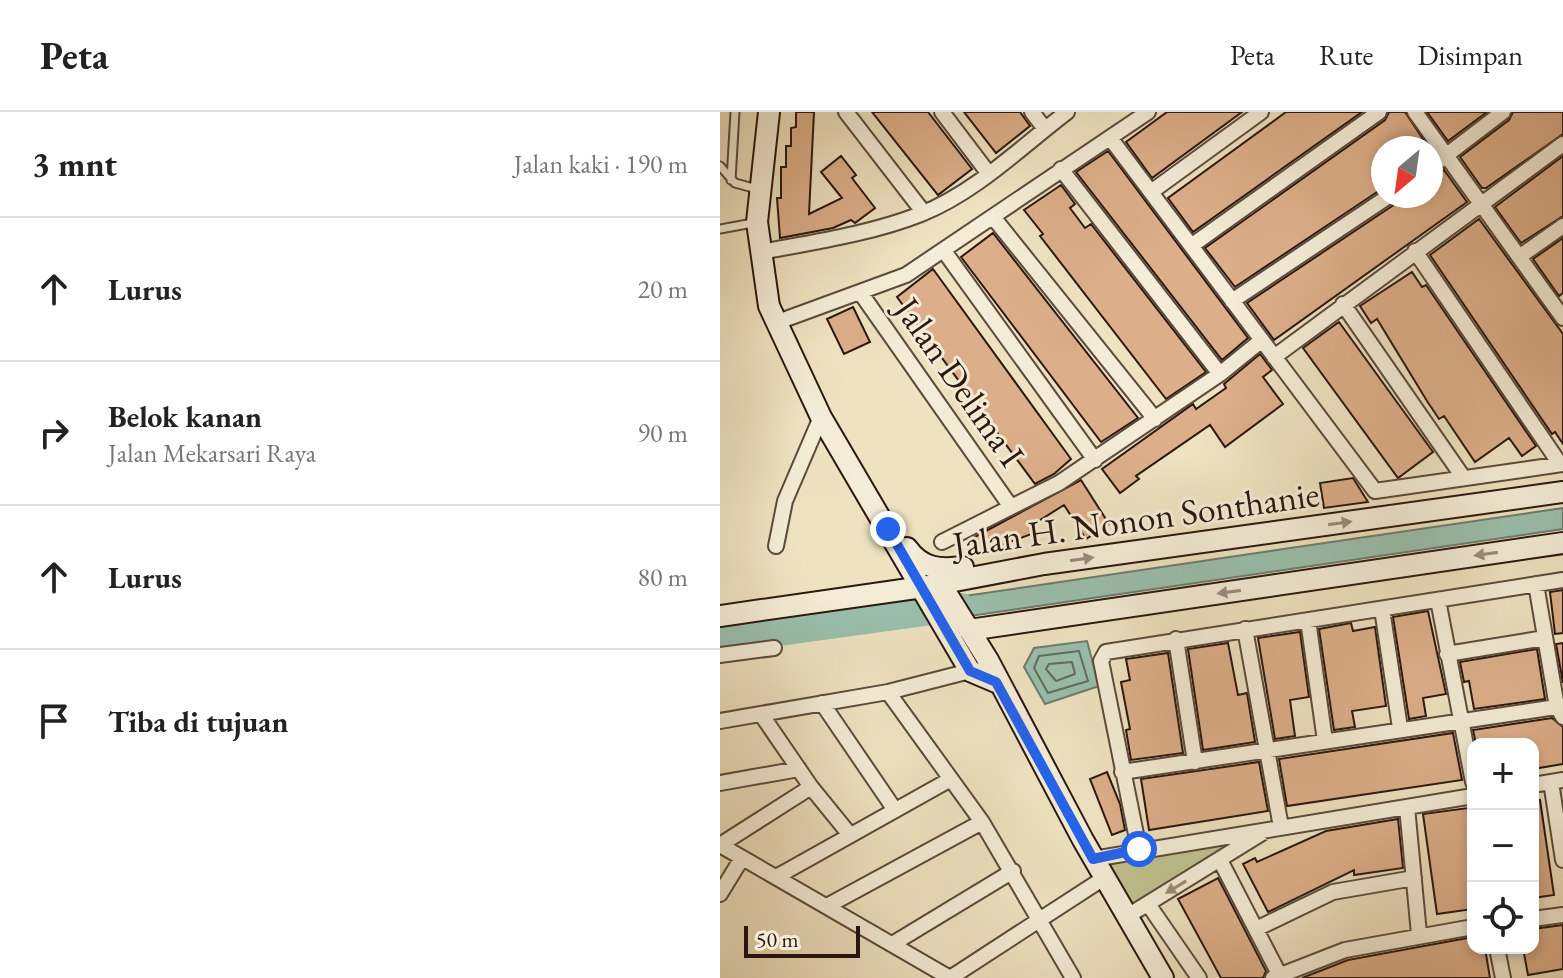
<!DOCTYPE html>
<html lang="id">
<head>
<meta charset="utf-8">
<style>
	:root { --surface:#fff; --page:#f2f2f2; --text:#222; --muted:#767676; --line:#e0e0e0 }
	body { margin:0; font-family:"EB Garamond",serif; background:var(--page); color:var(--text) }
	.controls { position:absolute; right:24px; bottom:24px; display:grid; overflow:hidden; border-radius:16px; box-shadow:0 4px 12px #0003 }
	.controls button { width:72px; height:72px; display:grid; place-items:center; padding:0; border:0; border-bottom:2px solid var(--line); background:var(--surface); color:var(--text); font:40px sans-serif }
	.compass { position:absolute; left:651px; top:24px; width:72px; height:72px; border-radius:50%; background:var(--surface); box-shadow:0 4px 12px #0003; rotate:209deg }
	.scale { position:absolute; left:24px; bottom:20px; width:116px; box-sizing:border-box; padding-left:8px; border:4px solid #2a170f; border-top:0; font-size:22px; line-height:28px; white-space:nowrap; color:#2a170f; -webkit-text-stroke:6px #f4ecd6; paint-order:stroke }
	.stop { position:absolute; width:24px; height:24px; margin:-18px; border:6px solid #2563eb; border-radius:50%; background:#fff }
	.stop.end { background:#2563eb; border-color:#fff; box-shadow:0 2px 8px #0008 }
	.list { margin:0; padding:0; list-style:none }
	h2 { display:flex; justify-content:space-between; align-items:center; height:104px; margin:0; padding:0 32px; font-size:34px }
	h2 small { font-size:26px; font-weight:400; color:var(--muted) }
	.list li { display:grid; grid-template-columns:52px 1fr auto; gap:24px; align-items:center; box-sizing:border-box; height:144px; padding:0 32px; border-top:2px solid var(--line) }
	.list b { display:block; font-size:30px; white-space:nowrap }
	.list p { margin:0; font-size:26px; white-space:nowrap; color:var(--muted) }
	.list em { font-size:26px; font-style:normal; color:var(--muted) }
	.icon { flex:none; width:44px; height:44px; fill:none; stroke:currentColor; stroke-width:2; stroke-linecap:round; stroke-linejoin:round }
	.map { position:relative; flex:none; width:843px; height:866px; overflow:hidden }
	header { display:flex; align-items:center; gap:48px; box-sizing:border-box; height:112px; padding:0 40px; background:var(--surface); border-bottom:2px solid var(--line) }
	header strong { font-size:38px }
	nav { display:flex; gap:44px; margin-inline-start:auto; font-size:28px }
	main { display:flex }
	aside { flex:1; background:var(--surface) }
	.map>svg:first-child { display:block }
	.green { fill:#bfc18e; stroke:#746c4e; stroke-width:2 }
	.water { fill:#9abfad; stroke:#6d7c6e; stroke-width:2 }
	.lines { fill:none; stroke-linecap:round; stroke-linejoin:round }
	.shore { stroke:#626b5e; stroke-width:2 }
	.river { stroke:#9abfad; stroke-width:28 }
	.building { fill:#dcae89; stroke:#2a170f; stroke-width:2 }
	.lane-casing { stroke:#5b4a3b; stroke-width:11 }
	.street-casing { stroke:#5b4a3b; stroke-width:18 }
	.secondary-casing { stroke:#2a170f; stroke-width:24 }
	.lane { stroke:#f4ecd6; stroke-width:7 }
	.street { stroke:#f4ecd6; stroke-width:14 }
	.secondary { stroke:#f4ecd6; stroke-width:20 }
	.oneway { fill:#998c7c }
	.route { stroke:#2563eb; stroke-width:10 }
	.labels { text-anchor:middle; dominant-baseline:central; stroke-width:6; stroke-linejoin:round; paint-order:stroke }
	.street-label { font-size:36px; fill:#2a170f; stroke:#f4ecd6 }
</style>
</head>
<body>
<header>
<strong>Peta</strong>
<nav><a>Peta</a><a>Rute</a><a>Disimpan</a></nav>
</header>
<main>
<aside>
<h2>3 mnt<small>Jalan kaki · 190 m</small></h2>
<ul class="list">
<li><svg class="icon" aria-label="ahead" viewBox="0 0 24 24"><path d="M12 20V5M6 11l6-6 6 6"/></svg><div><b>Lurus</b></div><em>20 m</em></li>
<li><svg class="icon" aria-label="right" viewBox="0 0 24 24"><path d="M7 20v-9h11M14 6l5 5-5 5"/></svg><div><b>Belok kanan</b><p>Jalan Mekarsari Raya</p></div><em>90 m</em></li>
<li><svg class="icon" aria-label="ahead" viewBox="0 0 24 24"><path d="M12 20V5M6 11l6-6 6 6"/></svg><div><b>Lurus</b></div><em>80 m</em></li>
<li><svg class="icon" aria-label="arrive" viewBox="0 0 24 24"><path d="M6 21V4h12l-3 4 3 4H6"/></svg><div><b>Tiba di tujuan</b></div></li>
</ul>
</aside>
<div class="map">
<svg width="843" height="866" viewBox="0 0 843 866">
	<rect width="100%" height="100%" fill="#eee2c0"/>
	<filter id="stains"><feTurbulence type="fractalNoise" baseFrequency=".0025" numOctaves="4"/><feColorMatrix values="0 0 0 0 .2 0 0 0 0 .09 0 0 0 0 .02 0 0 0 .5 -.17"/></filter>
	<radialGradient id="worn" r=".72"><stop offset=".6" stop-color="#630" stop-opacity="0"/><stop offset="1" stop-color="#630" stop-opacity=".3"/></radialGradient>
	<path class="green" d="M546,719L406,805L373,747Z"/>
	<path class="water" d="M843,396V417L250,504L238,485Z
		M367,529L379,574L325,592L304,555L314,536Z"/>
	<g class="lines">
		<path class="shore" d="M359,539L368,569L328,581L314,556L319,544Z
			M352,550L355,562L336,569L326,557L329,552Z"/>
		<path class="river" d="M0,528L241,495"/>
	</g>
	<path class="building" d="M76,0H94L89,102L122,86L101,60L121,44L136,63L132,66L155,96L135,111L131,108L113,116L60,126L57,86H61V55H66V34H71V16L76,15Z
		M152,0H208L252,57L218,83Z
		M244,0H300L310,14L276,41Z
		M447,0H522L432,66L406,30Z
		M566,0H642L473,120L448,86Z
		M669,0H685L709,36H663V76L515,175L485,136L665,8Z
		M707,0H767L728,29Z
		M793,0H843V22L766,76H762L740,45L789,8Z
		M388,39L528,226L502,248L356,60Z
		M843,44V104L801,131L775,95Z
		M724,58L747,90L554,228L527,191L675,92L679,84H711V65Z
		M341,73L355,92L350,96L365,116L371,112L486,260L446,287L320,124L323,122L304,98Z
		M759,107L843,222V332L835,320L832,322L710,143Z
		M273,121L418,306L381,330L241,145Z
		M843,126V181L839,184L813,147Z
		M213,157L351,347L334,362L315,372L177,185Z
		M692,160L702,175L706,173L816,334L802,344L789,326L755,350L724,304L719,307L707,289L657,207L651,211L640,194Z
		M133,195L150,230L124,242L107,207Z
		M619,210L713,340L678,366L583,236Z
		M540,242L552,258L543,265L563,292L505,335L490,313L416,364L419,367L400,381L382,357L473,292L476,297L506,276L504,272Z
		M633,366L648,390L604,396L600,371Z
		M361,368L389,412L366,427L344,393L314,412L317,420L255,443L249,428Z
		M843,478V521L835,522L830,480Z
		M708,499L726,582L703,586L706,604L689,607L673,505Z
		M631,511L633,519L655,515L666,594L632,599L635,615L614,618L599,517Z
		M580,520L589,585L570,588L575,624L555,627L538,526Z
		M508,531L518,583L527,581L535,630L483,638L468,537Z
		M843,531V571L836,532Z
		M817,537L825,587L754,597L749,569L744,570L740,550Z
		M448,541L463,641L411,648L406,618L410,617L401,570L410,568L406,547Z
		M832,606L843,615V652L813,657V632H756L753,618Z
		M733,621L742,668L567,694L559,647Z
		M539,650L548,699L429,718L421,667Z
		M387,660L400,692L405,718L392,723L370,667Z
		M820,688L834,783L813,786V689Z
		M748,696L753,732V797L717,802L703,702Z
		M678,707L683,756L634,763V758L548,800L523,752L535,746L537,750L606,719Z
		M498,766L546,859L543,866H501L458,787Z
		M843,813V857L808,863L803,836H813V817Z
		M753,825V836H765L770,866H582L628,848Z"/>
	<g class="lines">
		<defs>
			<path id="lane" d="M0,54L15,71L37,77
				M11,68L15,0
				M0,117L33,111"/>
			<path id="street" d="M126,0L204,101
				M222,0L269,62
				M312,0L325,17
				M695,0L843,206
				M391,27L655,379L843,352
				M711,55L783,0
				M341,57L500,262
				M431,80L541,0
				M273,105L435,307
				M471,134L659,0
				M224,139L375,348
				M695,139L840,352
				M41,140C94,130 150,122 201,102C256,80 301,35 347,0
				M799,145L843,114
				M140,180L291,395
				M512,189L669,84
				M623,192L743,365
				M55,211L186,163L428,0
				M554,245L843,32
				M222,430L339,371L500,262L542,228
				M56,434L65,389L101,305
				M816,472L837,595L843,605
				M718,488L753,670
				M662,497L680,616
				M588,508L605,629
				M525,517L561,715
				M456,527L475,650
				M727,542L825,526
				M0,543L54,536
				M168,580L262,710L353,866
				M102,591L175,698
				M41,602L91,675L130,723
				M0,609L168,580L250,559
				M402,660L843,594
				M831,670L843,748
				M0,671L79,657
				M813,673L843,668
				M687,695L699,822
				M0,733L230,866
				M0,733L91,675
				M419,737L381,549L386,540L843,468
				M373,747L753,684
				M500,748L559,862
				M56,765L231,667
				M0,782L22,746
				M428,792L479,866
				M107,794L262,710
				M406,805L542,721
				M813,807L843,803
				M536,817L613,780L694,766
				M174,831L293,759
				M777,836L783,866
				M230,866L384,766
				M553,866L625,838L753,815"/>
			<path id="secondary" d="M49,0L37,110L49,194L101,305L250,559L276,570
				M187,436C202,457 220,458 243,455
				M220,471L268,548L363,728L443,866
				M0,504L203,475L324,452L843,380
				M249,518L843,431"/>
		</defs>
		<use href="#lane" class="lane-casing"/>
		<use href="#street" class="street-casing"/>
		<use href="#secondary" class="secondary-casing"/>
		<use href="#lane" class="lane"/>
		<use href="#street" class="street"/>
		<use href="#secondary" class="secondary"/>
	</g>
	<defs><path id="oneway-solid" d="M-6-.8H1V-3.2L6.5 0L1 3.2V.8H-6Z" transform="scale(2)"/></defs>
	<g class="oneway">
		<use href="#oneway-solid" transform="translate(620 411) rotate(-8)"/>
		<use href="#oneway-solid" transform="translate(766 442) rotate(172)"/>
		<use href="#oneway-solid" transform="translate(362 447) rotate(-8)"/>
		<use href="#oneway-solid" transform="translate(509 480) rotate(172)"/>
		<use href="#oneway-solid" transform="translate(456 775) rotate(149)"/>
	</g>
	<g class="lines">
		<path class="route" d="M168,417L250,559L276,570L373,747L419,737"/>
	</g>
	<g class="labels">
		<g class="street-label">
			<text transform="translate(240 270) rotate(55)">Jalan Delima I</text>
			<text transform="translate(416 407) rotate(-8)">Jalan H. Nonon Sonthanie</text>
		</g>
	</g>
	<rect width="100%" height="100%" filter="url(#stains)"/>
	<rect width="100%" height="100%" fill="url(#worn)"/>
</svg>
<div class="controls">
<button>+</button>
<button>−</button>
<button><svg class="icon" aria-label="locate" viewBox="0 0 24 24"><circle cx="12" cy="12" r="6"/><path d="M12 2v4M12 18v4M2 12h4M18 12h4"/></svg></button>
</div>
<svg class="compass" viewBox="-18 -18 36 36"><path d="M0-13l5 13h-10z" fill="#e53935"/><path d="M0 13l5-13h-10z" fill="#767676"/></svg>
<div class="scale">50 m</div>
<div class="stop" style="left:419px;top:737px"></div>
<div class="stop end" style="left:168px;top:417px"></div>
</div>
</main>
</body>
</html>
